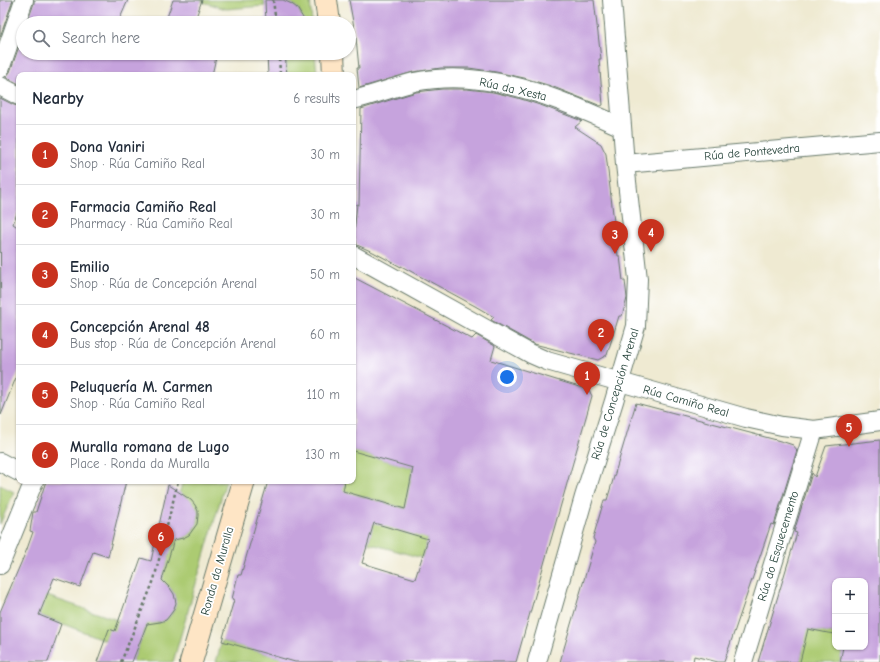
<!DOCTYPE html>
<html lang="en">
<head>
<meta charset="utf-8">
<style>
	:root { --surface:#fff; --page:#f2f2f3; --text:#1f2937; --muted:#747a83; --line:#e0e1e3; --accent:#c8321e }
	body { margin:0; font-family:"Comic Neue",sans-serif; background:var(--page); color:var(--text) }
	.controls { position:absolute; right:12px; bottom:12px; display:grid; overflow:hidden; border-radius:8px; box-shadow:0 1px 3px #0004 }
	.controls button { width:36px; height:36px; display:grid; place-items:center; padding:0; border:0; border-bottom:1px solid var(--line); background:var(--surface); color:var(--text); font:20px sans-serif }
	.you { position:absolute; left:507px; top:377px; width:14px; height:14px; margin:-10px; border:3px solid #fff; border-radius:50%; background:#1a73e8; box-shadow:0 0 0 6px #1a73e833 }
	.badge { display:grid; place-items:center; width:26px; height:26px; border-radius:50%; background:var(--accent); color:#fff; font-size:13px; font-weight:700 }
	.pin { position:absolute; translate:-50% -33px; filter:drop-shadow(0 1px 2px #0008) }
	.pin::after { content:''; position:absolute; top:21px; width:14px; height:12px; background:inherit; clip-path:polygon(0 0,100% 0,50% 100%) }
	.list { margin:0; padding:0; list-style:none }
	h2 { display:flex; justify-content:space-between; align-items:center; height:52px; margin:0; padding:0 16px; font-size:17px }
	h2 small { font-size:13px; font-weight:400; color:var(--muted) }
	.list li { display:grid; grid-template-columns:26px 1fr auto; gap:12px; align-items:center; box-sizing:border-box; height:60px; padding:0 16px; border-top:1px solid var(--line) }
	.list b { display:block; font-size:15px; white-space:nowrap }
	.list p { margin:0; font-size:13px; white-space:nowrap; color:var(--muted) }
	.list em { font-size:13px; font-style:normal; color:var(--muted) }
	.icon { flex:none; width:22px; height:22px; fill:none; stroke:currentColor; stroke-width:2; stroke-linecap:round; stroke-linejoin:round }
	.map { position:relative; flex:none; width:880px; height:662px; overflow:hidden }
	.search { position:absolute; background:var(--surface); box-shadow:0 1px 3px #0004; left:16px; top:16px; width:340px; height:44px; display:flex; align-items:center; gap:10px; box-sizing:border-box; padding:0 14px; border-radius:22px; color:var(--muted); font-size:15px }
	.panel { position:absolute; background:var(--surface); box-shadow:0 1px 3px #0004; left:16px; top:72px; width:340px; height:412px; border-radius:8px }
	.map>svg:first-child { display:block }
	.green { fill:#accb72; stroke:#668453 }
	.building { fill:#c6a3dd; fill-rule:evenodd }
	.lines { fill:none; stroke-linecap:round; stroke-linejoin:round }
	.street-casing { stroke:#687a6b; stroke-width:20 }
	.secondary-casing { stroke:#687a6b; stroke-width:24 }
	.path { stroke:#687a6b; stroke-width:2.5; stroke-dasharray:3 3; stroke-linecap:butt }
	.street { stroke:#fff; stroke-width:18 }
	.secondary { stroke:#fee5c5; stroke-width:22 }
	.labels { text-anchor:middle; dominant-baseline:central; stroke-width:3.5; stroke-linejoin:round; paint-order:stroke }
	.street-label { font-size:12px; fill:#1f3d34; stroke:#fff }
</style>
</head>
<body>
<div class="map">
<svg width="880" height="662" viewBox="0 0 880 662">
	<rect width="100%" height="100%" fill="#fff"/>
	<filter id="ink" filterUnits="userSpaceOnUse"><feTurbulence type="fractalNoise" baseFrequency=".025" numOctaves="2"/><feDisplacementMap in="SourceGraphic" scale="8" xChannelSelector="R" yChannelSelector="G"/><feConvolveMatrix kernelMatrix="1 2 1 2 8 2 1 2 1" color-interpolation-filters="sRGB"/></filter>
	<filter id="wash" filterUnits="userSpaceOnUse"><feTurbulence type="fractalNoise" baseFrequency=".012" numOctaves="4" result="noise"/><feDisplacementMap in="SourceGraphic" scale="16" xChannelSelector="R" yChannelSelector="G"/><feGaussianBlur stdDeviation="0.9" result="paint"/><feColorMatrix in="noise" values="0 0 0 0 0 0 0 0 0 0 0 0 0 0 0 0 0 1.4 0 .05"/><feComposite in="paint" operator="in"/></filter>
	<g filter="url(#wash)">
		<rect width="100%" height="100%" fill="#efead2"/>
		<path class="green" d="M197,0H264L265,6L226,9Z
			M279,0H310L312,23H302C302,6 292,3 279,0Z
			M285,53H315L317,75H287Z
			M353,451L413,468L410,484L442,491L435,517L357,495L428,539L422,558L368,543L371,532L349,521L336,481H353Z
			M183,481H226L173,662H132L148,622C174,629 187,594 161,581L174,539C180,540 187,537 191,533C205,518 198,500 179,494Z
			M0,485L14,492L0,524Z
			M12,584L126,623L118,645L42,616L39,615L40,614L4,603Z
			M802,628L828,633L835,634V647H843L840,662H800L803,650L798,649Z
			M222,641L295,662H216Z"/>
		<g id="blocks">
			<path class="building" d="M0,0H13L0,37Z
				M34,0H128L118,23H27L34,3Z
				M173,0H202L194,23H165Z
				M265,0H283L292,4L297,8L306,23H266Z
				M349,0H594L601,59H599L603,105L601,106L551,86L524,78L496,72L469,68H441L413,72L359,88L357,68H359L356,38Z
				M23,35V53H217L212,75H19V84L6,77L10,72Z
				M267,53H285L287,75H268Z
				M442,89H467L493,92L518,98L543,106L582,121L575,127L601,144L606,154L618,256H620L623,281H625L627,298L626,302L622,316H619L607,355L598,360L534,344L491,320L494,317L475,306L401,266V267L373,252L357,245L354,234L357,204L359,205L361,109L416,92Z
				M0,98L14,105L19,106V208L13,224L19,228V370L1,415Z
				M353,277L472,339L476,335L495,346L491,360L589,390L592,396L516,662H295L222,641L234,600L232,599L238,575H241L268,481H345L343,491L405,509L413,468L353,451ZM374,523L428,539L415,579L362,563Z
				M636,403L784,442L793,445L797,450L774,525L771,524L724,662H718L694,656L693,662H560L595,542L593,538L604,500H607Z
				M880,440V662H840L843,647H865V581H835V634L828,633L808,629L800,662H758L797,533L794,532L812,473L815,477L826,446Z
				M46,481H126L108,557L93,552L80,587L54,578L39,615L61,624L48,662H0V612L27,549L33,532L30,531L33,512H36Z
				M168,485L191,500L195,505L198,511V516L197,524L189,535L183,538L174,540L162,580L170,588L174,594L176,603L173,611L166,620L160,622L147,624L132,662H97L109,629L115,631L141,558L151,561Z"/>
		</g>
	</g>
	<g filter="url(#ink)">
		<use href="#blocks" fill-opacity="0" stroke="#687a6b" stroke-width="1"/>
		<g class="lines">
			<defs>
				<path id="street" d="M0,69L24,0
					M0,86L19,96
					M353,100C374,95 394,87 414,82C487,67 557,98 622,127
					M625,164L880,141
					M353,255L531,354L547,361L746,418L782,426L814,430L880,421
					M0,462L19,472
					M0,565L34,481
					M537,662L584,497L614,401L636,326L638,279L625,164L612,0
					M743,662L814,430"/>
				<path id="secondary" d="M326,0L329,23
					M333,53L334,75
					M191,662L244,481"/>
			</defs>
			<use href="#street" class="street-casing"/>
			<use href="#secondary" class="secondary-casing"/>
			<path class="path" d="M273,0L276,23
				M279,53L280,75
				M121,662L154,580L178,481"/>
			<use href="#street" class="street"/>
			<use href="#secondary" class="secondary"/>
		</g>
	</g>
	<g class="labels">
		<g class="street-label">
			<text transform="translate(513 89) rotate(13)">Rúa da Xesta</text>
			<text transform="translate(752 152) rotate(-5)">Rúa de Pontevedra</text>
			<text transform="translate(615 394) rotate(-73)">Rúa de Concepción Arenal</text>
			<text transform="translate(686 401) rotate(16)">Rúa Camiño Real</text>
			<text transform="translate(778 546) rotate(-73)">Rúa do Esquecemento</text>
			<text transform="translate(217 571) rotate(-74)">Ronda da Muralla</text>
		</g>
	</g>
</svg>
<div class="controls">
<button>+</button>
<button>−</button>
</div>
<div class="you"></div>
<div class="pin badge" style="left:587px;top:395px">1</div>
<div class="pin badge" style="left:601px;top:352px">2</div>
<div class="pin badge" style="left:615px;top:254px">3</div>
<div class="pin badge" style="left:651px;top:252px">4</div>
<div class="pin badge" style="left:849px;top:447px">5</div>
<div class="pin badge" style="left:161px;top:556px">6</div>
<div class="search"><svg class="icon" aria-label="search" viewBox="0 0 24 24"><circle cx="10" cy="10" r="6"/><path d="M15 15l6 6"/></svg>Search here</div>
<section class="panel">
<h2>Nearby<small>6 results</small></h2>
<ul class="list">
<li><span class="badge">1</span><div><b>Dona Vaniri</b><p>Shop · Rúa Camiño Real</p></div><em>30 m</em></li>
<li><span class="badge">2</span><div><b>Farmacia Camiño Real</b><p>Pharmacy · Rúa Camiño Real</p></div><em>30 m</em></li>
<li><span class="badge">3</span><div><b>Emilio</b><p>Shop · Rúa de Concepción Arenal</p></div><em>50 m</em></li>
<li><span class="badge">4</span><div><b>Concepción Arenal 48</b><p>Bus stop · Rúa de Concepción Arenal</p></div><em>60 m</em></li>
<li><span class="badge">5</span><div><b>Peluquería M. Carmen</b><p>Shop · Rúa Camiño Real</p></div><em>110 m</em></li>
<li><span class="badge">6</span><div><b>Muralla romana de Lugo</b><p>Place · Ronda da Muralla</p></div><em>130 m</em></li>
</ul>
</section>
</div>
</body>
</html>
